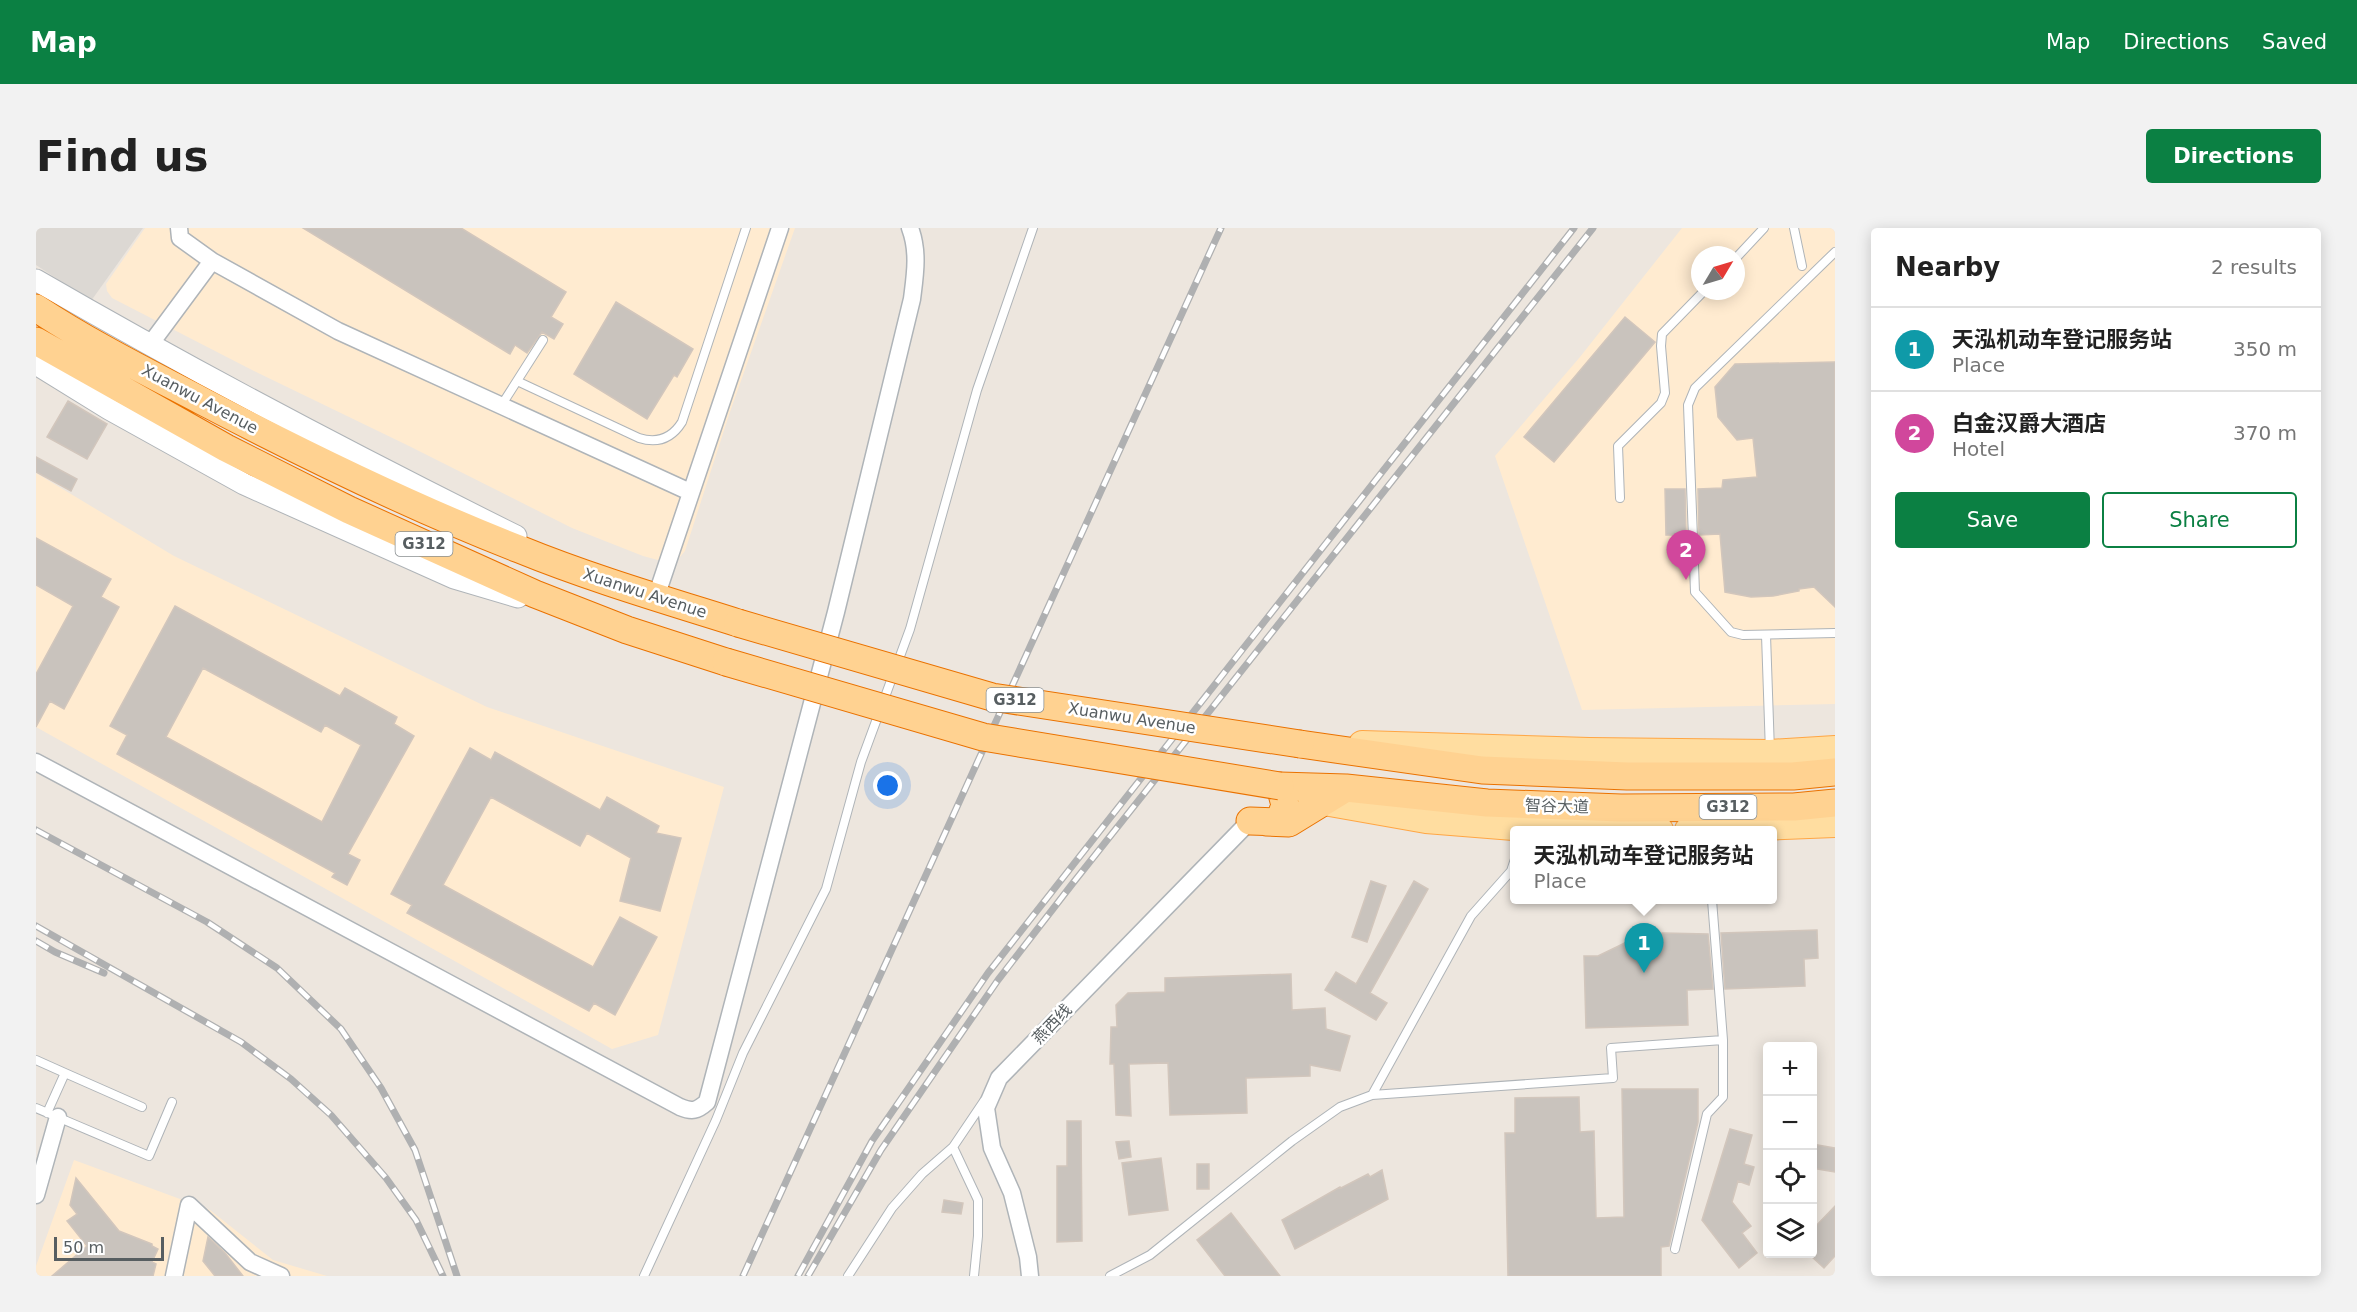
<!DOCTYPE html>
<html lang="en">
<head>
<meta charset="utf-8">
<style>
  :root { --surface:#fff; --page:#f2f2f2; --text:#222; --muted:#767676; --line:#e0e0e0; --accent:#0b8043 }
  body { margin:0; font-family:"DejaVu Sans","Noto Sans SC",sans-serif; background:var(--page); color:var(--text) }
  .controls { position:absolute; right:18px; bottom:18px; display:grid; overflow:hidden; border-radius:6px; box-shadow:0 3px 15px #0003 }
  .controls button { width:54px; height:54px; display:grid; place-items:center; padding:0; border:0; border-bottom:2px solid var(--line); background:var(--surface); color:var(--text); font:30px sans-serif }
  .compass { position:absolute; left:1655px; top:18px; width:54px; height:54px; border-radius:50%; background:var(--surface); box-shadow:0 3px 15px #0003; rotate:52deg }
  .scale { position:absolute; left:18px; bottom:15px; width:110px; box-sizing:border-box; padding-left:6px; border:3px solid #575e61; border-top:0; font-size:16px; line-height:21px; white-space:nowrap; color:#575e61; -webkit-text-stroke:4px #fff; paint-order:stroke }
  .you { position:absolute; left:852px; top:558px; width:21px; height:21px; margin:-15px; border:4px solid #fff; border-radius:50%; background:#1a73e8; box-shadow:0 0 0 9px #1a73e833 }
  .badge { display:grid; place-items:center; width:39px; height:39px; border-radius:50%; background:var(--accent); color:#fff; font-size:20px; font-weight:700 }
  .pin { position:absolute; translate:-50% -50px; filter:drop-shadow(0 2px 3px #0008) }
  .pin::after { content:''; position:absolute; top:32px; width:21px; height:18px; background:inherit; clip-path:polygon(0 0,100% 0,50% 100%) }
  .popup { position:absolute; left:1474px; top:598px; width:267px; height:78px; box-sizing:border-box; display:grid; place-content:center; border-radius:6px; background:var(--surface); filter:drop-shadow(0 2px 4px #0005); font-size:20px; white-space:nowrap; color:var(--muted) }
  .popup b { font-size:22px; color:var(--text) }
  .popup::after { content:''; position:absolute; left:50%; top:100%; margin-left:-12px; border:12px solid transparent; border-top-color:var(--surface) }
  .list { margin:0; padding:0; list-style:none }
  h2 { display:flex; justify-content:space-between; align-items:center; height:78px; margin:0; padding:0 24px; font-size:26px }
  h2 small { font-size:20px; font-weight:400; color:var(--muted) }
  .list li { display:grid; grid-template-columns:39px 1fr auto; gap:18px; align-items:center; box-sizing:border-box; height:84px; padding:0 24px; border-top:2px solid var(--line) }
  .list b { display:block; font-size:22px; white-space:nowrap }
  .list p { margin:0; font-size:20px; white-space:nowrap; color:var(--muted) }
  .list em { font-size:20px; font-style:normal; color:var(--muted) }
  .actions { display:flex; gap:12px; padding:18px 24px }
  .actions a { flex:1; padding:14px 0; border:2px solid var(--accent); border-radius:6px; text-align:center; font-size:21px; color:var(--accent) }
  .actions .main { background:var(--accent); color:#fff }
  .icon { flex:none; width:33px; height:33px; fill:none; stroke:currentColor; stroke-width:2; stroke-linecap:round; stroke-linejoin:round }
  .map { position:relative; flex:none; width:1799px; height:1048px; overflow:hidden; border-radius:6px }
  header { display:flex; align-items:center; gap:36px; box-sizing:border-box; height:84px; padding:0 30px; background:var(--accent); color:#fff }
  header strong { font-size:28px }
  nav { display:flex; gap:33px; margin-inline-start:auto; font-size:21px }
  .intro { display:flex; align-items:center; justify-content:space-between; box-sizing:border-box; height:144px; padding:0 36px }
  h1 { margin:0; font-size:42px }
  .button { padding:15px 27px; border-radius:6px; background:var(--accent); color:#fff; font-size:21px; font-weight:700 }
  main { display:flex; gap:36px; padding:0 36px }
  aside { flex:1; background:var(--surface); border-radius:6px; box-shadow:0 3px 15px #0003 }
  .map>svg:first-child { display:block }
  .commercial { fill:#ffebd0; fill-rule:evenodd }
  .industrial { fill:#dcd8d3 }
  .building { fill:#c9c3bd; stroke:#d2c6bc; stroke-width:1.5; fill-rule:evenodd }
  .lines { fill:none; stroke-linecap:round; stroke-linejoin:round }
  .service-casing { stroke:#afb4b8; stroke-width:10 }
  .minor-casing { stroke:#afb4b8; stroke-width:19 }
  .tertiary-casing { stroke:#afb4b8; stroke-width:23 }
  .primary-casing { stroke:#ffa644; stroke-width:28 }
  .trunk-casing { stroke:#ea7200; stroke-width:29 }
  .service { stroke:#fff; stroke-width:8 }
  .minor { stroke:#fff; stroke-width:16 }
  .tertiary { stroke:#fff; stroke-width:21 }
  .primary { stroke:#ffdda0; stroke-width:26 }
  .trunk { stroke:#ffd291; stroke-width:27 }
  .rail-casing { stroke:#afb0b1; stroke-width:7 }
  .rail { stroke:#fff; stroke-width:4.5; stroke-dasharray:14; stroke-linecap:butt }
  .trunk-bridge-casing { stroke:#ea7200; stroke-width:29; stroke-linecap:butt }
  .trunk-bridge { stroke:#ffd291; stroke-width:27 }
  .labels { text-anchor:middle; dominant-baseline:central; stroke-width:5; stroke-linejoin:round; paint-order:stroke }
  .shield { fill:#fff; stroke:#898e90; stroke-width:1.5 }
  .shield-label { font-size:15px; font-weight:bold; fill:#575e61 }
  .street-label { font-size:16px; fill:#575e61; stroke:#fff }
</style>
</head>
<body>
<header>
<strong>Map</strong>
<nav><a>Map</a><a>Directions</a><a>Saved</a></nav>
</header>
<div class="intro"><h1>Find us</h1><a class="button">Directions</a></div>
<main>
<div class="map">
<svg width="1799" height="1048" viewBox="0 0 1799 1048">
  <rect width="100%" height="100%" fill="#ede6de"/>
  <path class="commercial" d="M109 0H759L694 184 649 323 644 329 633 335 607 328 536 300 373 218 216 142 76 70 71 63 70 56Z
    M1646 0H1799V476L1546 482 1459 228 1544 129ZM1664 27H1700V63H1664Z
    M0 245 138 328 451 479 688 559 622 807 576 821 0 499Z
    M38 932 174 982 237 1032 291 1048H0V1038Z"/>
  <path class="industrial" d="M0 0H107L55 73 0 37Z"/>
  <path class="building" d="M267 0H425L530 64 515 89 527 96 518 111 506 104 491 125 479 117 474 126Z
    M580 74 657 121 641 149 638 147 611 191 538 146Z
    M1589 89 1619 114 1518 234 1488 209Z
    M1799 134V379L1778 359 1763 361V363L1737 368 1715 369 1689 364 1684 306 1663 307 1662 261 1686 260 1687 252 1721 249 1717 210 1701 212 1682 189 1679 159 1699 136Z
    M32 173 71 196 51 231 11 209Z
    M0 229 41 251 35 263 0 244Z
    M1629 261H1649L1650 307H1630Z
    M0 310 75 351 65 369 83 379 28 481 14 473 0 499V446L37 378 0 357Z
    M139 378 304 468 309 460 361 489 358 496 378 508 312 626 324 632 311 657 296 649 299 645 81 526 91 507 74 498ZM167 440 285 504 289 497 325 517 286 594 130 509Z
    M434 520 455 532 459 524 564 582 571 569 623 598 620 605 645 610 624 683 584 673 595 630 551 605 544 618 455 569 407 657 557 739 584 689 621 709 579 787 558 775 553 783 371 685 376 677 355 666Z
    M1335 653 1350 658 1331 714 1316 709Z
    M1378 653 1392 661 1334 765 1351 775 1340 792 1289 762 1300 744 1320 756Z
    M1781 702 1782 730 1768 731 1769 758 1689 761 1685 705Z
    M1627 705 1672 706 1677 761 1651 762 1652 797 1550 800 1548 728H1562L1597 711Z
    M1255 746 1256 782 1289 780 1290 801 1314 808 1304 843 1274 837V848L1210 850 1211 885 1134 887 1132 835 1093 836 1095 888 1080 887 1078 836H1074L1075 799H1081L1080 777 1092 765 1129 764V750Z
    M1586 861H1662V894L1633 1018 1625 1019V1048H1472L1469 905H1479V870L1543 869 1544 904 1558 903 1560 990 1588 989Z
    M1031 893H1045L1046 1013 1021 1014V938H1031Z
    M1694 901 1716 907 1708 936 1718 939 1713 957 1702 953 1696 974 1715 998 1706 1005 1721 1025 1703 1040 1666 992Z
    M1093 913 1095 929 1083 931 1080 914Z
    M1776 916 1799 920V944L1776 940Z
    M1125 930 1132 982 1093 987 1086 935Z
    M1161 936H1173V961H1161Z
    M1346 942 1352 971 1259 1021 1246 992 1304 959 1305 960 1332 946 1334 949Z
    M40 950 83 1003 116 1016V1018L122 1021 116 1034 120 1036 117 1048H16L51 1018 31 993 41 986 34 977Z
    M908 972 927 975 925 986 906 984Z
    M1799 978V1028L1788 1040 1776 1029V1002Z
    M1195 985 1244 1048H1189L1161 1012Z
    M172 1009 189 1025 207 1048H179L167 1033Z"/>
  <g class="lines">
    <defs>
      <path id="service" d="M1758 0 1766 38
        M1799 24 1659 160 1652 177 1659 364 1695 404 1707 407 1799 405
        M1700 30 1728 0
        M481 153 603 210C622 216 636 210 646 194L710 0
        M465 178 507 112
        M1584 270 1582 218 1625 175 1629 165 1625 118 1626 106 1668 63
        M1730 407 1734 524
        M0 832 29 845
        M1336 867 1577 850 1575 820 1687 812 1676 672
        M0 880 113 928 136 874
        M11 885 29 845 106 879
        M917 919 942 972V1008L938 1048
        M1639 1021 1671 886 1687 869V812
        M608 1048 680 892 707 825 790 661 825 534 874 401 941 162 997 0
        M812 1048 856 980 886 946 917 919 948 873
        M1074 1048 1114 1027 1256 913 1304 879 1336 867 1435 688 1475 643 1479 631"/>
      <path id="minor" d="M143 0 144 10 176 33 302 103 654 264
        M113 118 176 33
        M620 369 744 0
        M0 534 644 879C656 884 661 883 671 874L800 384 876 71C879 47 883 24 874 0
        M0 967 22 889
        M138 1048 153 977 214 1034 245 1048
        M994 1048 992 1029 976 965 956 920 950 880 963 850 1214 593"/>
      <path id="tertiary" d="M0 52C157 143 317 227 480 308
        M0 136 73 181 208 256 418 350 482 369"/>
      <path id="primary" d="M1326 516 1553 523 1734 525 1799 521
        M1275 570 1288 574 1390 592 1490 600 1624 602
        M1652 602 1799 596"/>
      <path id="trunk" d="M0 80C53 115 111 144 166 173 269 227 375 279 483 321 554 350 629 372 702 395
        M0 113 190 220 313 282 499 366 591 402 690 434
        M1264 516 1446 542 1591 548H1757L1799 544
        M1214 593 1243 594 1249 577 1244 558 1310 560 1451 575 1585 580 1758 579 1799 575
        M1230 594 1253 595 1310 560"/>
    </defs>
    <use href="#service" class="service-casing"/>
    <use href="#minor" class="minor-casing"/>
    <use href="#tertiary" class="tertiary-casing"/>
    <use href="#primary" class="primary-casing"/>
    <use href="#trunk" class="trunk-casing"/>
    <use href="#service" class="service"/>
    <use href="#minor" class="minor"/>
    <use href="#tertiary" class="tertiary"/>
    <use href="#primary" class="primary"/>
    <use href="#trunk" class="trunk"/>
    <defs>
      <path id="rail" d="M0 602 171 694 241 740 305 801 345 860 379 922 421 1048
        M0 698 205 814 255 851 295 887 350 950 380 992 407 1048
        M0 713 19 724 68 745
        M707 1048 1185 0
        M762 1048 836 913 952 745 1538 0
        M772 1048 845 922 962 752 1037 655 1557 0"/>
    </defs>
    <use href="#rail" class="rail-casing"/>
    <use href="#rail" class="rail"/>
    <defs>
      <path id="trunk-bridge" d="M702 395 956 469 1264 516
        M690 434 947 509 1244 558"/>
    </defs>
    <use href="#trunk-bridge" class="trunk-bridge-casing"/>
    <use href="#trunk-bridge" class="trunk-bridge"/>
  </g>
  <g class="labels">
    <g class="shield">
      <rect x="359.5" y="304" width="57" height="24" rx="4.5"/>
      <rect x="950.5" y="460" width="57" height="24" rx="4.5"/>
      <rect x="1663.5" y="567" width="57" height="24" rx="4.5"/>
    </g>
    <g class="shield-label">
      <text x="388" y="316">G312</text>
      <text x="979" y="472">G312</text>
      <text x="1692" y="579">G312</text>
    </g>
    <g class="street-label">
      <text transform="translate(164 171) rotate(28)">Xuanwu Avenue</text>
      <text transform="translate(609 365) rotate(18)">Xuanwu Avenue</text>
      <text transform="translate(1096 490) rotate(9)">Xuanwu Avenue</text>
      <text transform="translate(1521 578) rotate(2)">智谷大道</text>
      <text transform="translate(1016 796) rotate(-46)">燕西线</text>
    </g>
  </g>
</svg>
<div class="controls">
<button>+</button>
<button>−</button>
<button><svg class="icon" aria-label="locate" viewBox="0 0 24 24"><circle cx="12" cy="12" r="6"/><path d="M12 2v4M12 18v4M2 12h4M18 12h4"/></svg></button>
<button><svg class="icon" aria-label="layers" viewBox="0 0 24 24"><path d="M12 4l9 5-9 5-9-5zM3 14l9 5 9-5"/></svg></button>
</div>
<svg class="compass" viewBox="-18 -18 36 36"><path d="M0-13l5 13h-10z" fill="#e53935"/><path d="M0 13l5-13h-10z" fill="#767676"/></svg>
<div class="scale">50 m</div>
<div class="you"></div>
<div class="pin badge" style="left:1608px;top:745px;background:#0f9aa8">1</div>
<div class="popup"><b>天泓机动车登记服务站</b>Place</div>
<div class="pin badge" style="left:1650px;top:352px;background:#d1479c">2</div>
</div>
<aside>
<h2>Nearby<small>2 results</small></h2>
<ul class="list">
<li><span class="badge" style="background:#0f9aa8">1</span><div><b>天泓机动车登记服务站</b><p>Place</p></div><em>350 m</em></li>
<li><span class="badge" style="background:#d1479c">2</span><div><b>白金汉爵大酒店</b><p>Hotel</p></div><em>370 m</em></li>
</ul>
<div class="actions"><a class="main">Save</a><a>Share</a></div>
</aside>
</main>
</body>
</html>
